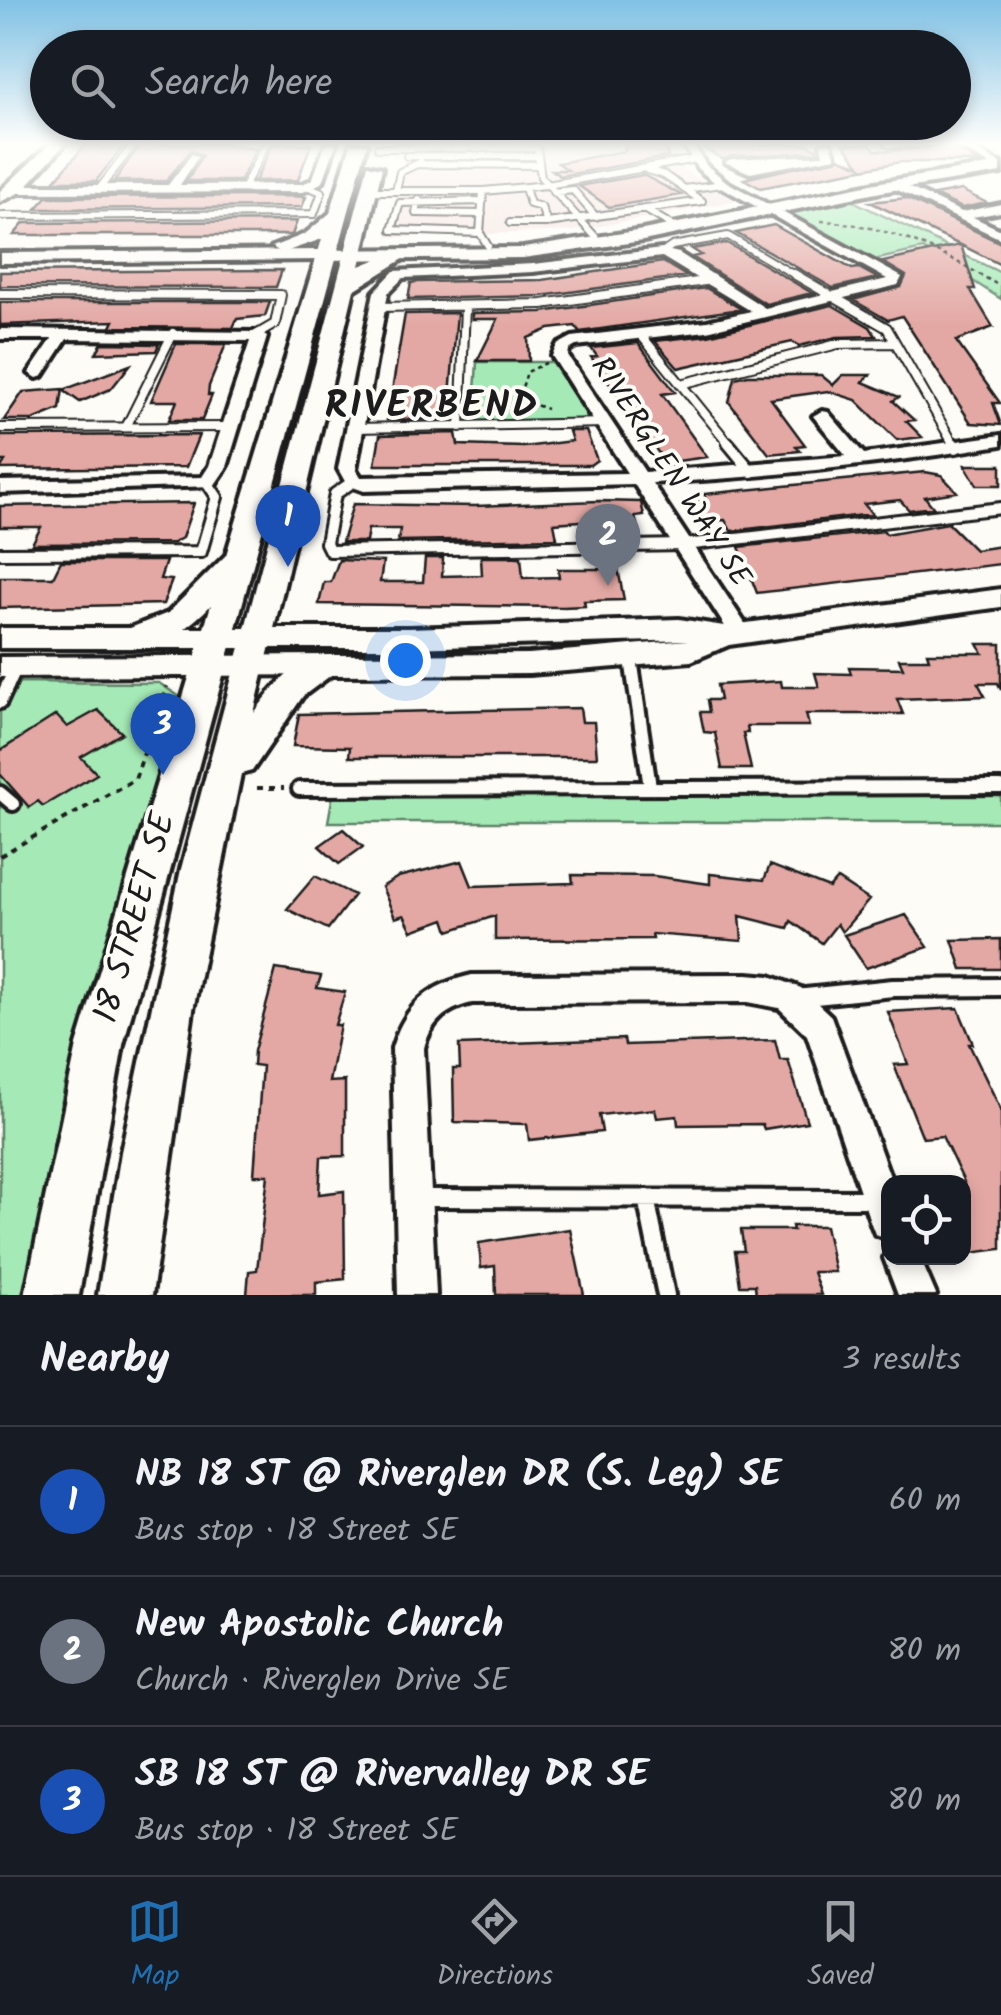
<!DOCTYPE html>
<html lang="en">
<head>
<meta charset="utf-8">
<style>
  :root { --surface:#171b24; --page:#242831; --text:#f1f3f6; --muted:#9ea1a6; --line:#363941; --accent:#1f6fb2 }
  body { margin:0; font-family:Kalam,sans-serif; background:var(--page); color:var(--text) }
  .controls { position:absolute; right:30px; bottom:30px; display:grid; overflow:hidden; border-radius:20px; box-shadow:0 5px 15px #0003 }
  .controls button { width:90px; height:90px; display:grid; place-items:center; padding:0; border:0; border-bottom:2px solid var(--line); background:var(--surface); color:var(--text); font:50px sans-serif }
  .you { position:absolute; left:405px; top:660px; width:35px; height:35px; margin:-25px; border:8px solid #fff; border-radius:50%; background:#1a73e8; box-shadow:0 0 0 15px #1a73e833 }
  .badge { display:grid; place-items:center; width:65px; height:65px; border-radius:50%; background:var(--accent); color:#fff; font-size:32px; font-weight:700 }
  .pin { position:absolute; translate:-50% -82px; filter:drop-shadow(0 2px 5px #0008) }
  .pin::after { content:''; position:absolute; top:52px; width:35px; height:30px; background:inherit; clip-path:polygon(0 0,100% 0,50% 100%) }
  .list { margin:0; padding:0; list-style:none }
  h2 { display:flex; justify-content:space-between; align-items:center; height:130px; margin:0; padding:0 40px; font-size:42px }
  h2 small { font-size:32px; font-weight:400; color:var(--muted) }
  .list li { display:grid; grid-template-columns:65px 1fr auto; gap:30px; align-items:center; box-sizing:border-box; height:150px; padding:0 40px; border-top:2px solid var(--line) }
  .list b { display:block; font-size:38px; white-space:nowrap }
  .list p { margin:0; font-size:32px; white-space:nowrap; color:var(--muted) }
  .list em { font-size:32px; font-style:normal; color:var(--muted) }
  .icon { flex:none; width:55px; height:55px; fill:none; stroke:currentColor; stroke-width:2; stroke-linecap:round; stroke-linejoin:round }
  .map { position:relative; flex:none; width:1001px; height:1295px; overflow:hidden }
  .search { position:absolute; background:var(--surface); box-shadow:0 5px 15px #0003; left:30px; right:30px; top:30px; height:110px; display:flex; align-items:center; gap:25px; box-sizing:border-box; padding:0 35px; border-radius:55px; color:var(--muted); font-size:38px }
  .sheet { height:580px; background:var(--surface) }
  nav { display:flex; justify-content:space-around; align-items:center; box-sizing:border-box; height:140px; border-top:2px solid var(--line); background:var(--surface); font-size:28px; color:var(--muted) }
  nav a { display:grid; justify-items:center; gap:5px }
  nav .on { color:var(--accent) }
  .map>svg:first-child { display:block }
  .built { fill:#f5e3de }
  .green { fill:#a5eab6; stroke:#608369; stroke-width:2.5 }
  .building { fill:#e3a8a4; stroke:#1c1c1c; stroke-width:2.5 }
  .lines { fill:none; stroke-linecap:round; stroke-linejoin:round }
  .service-far4-casing { stroke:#1c1c1c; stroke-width:10 }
  .service-far3-casing { stroke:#1c1c1c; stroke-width:12 }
  .service-far2-casing { stroke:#1c1c1c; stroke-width:16 }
  .service-far1-casing { stroke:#1c1c1c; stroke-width:20 }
  .service-casing { stroke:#1c1c1c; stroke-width:24 }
  .minor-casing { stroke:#1c1c1c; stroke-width:8 }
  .tertiary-casing { stroke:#1c1c1c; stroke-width:8 }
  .secondary-casing { stroke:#1c1c1c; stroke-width:8 }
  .path-far1 { stroke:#1c1c1c; stroke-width:2.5; stroke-dasharray:4 4; stroke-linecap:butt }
  .path { stroke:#1c1c1c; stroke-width:4; stroke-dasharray:6 6; stroke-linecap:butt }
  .service-far4 { stroke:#fdfcf7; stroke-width:6 }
  .service-far3 { stroke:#fdfcf7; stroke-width:8 }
  .service-far2 { stroke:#fdfcf7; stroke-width:10 }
  .service-far1 { stroke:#fdfcf7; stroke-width:12 }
  .service { stroke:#fdfcf7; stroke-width:16 }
  .minor { fill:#fdfcf7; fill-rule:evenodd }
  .tertiary { fill:#fdfcf7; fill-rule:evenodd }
  .secondary { fill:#fdfcf7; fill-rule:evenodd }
  .labels { text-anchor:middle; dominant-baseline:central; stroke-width:8; stroke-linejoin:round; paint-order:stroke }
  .far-street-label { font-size:30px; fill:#1c1c1c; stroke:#fdfcf7 }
  .street-label { font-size:35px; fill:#1c1c1c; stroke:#fdfcf7 }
  .far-district-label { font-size:38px; font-weight:bold; letter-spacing:2.5px; fill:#1c1c1c; stroke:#fdfcf7 }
</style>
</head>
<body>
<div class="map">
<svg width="1001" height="1295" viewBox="0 0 1001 1295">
  <rect width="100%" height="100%" fill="#fdfcf7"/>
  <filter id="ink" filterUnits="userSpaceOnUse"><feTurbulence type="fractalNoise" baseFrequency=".01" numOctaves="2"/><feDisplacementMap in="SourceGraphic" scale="20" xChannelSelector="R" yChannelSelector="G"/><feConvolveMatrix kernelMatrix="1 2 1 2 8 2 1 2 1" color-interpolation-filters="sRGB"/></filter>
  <g filter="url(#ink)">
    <path class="built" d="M406 144H674L683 169 735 201 573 231 388 237Z"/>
    <path class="green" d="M849 199 1001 273V299L923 249 874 260 791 215 794 210Z
      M477 362H552L592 419 473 421Z
      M0 682 159 683 180 697 65 1084 25 1295H0Z
      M333 794 1001 796V822H328Z"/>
    <path class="building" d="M86 144H125L96 181H54Z
      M141 144H230L256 149 240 181H187L202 156 191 150 166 181H114Z
      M273 144H311L298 180 255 181Z
      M625 144H663L668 157 560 176 552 170H568L558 163 625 151Z
      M783 144H808L819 151 723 159 699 146Z
      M844 144H870L875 150 888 151 950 145 978 162H900L760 188 744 179 839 157 861 166Z
      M643 175 681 195 609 207 579 186Z
      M961 190 987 203 962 208 934 195Z
      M47 197 291 196 306 197 302 207 36 209Z
      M906 198 1001 243V265L961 245 975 289H970L993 327 956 341 1000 403H993L1001 425 971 423 902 316 888 320 853 300 901 287 906 276 883 262 960 245 870 202Z
      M297 221 292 235H14L24 223Z
      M774 225 852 269 859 268 877 278 833 288 736 233Z
      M727 243 790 280 812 293 766 304 692 257 701 255 692 249Z
      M663 262 686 276 541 296 408 299 411 283 416 282 542 280Z
      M282 270 276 287 0 286V272Z
      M706 288 741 309 580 332 575 326 549 329 528 338 529 361H477L498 319H472V313L542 312Z
      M0 302H270L265 316 237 319 233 328 111 327 114 321 0 325Z
      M832 305 870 327 876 336 837 337 799 346 792 342 678 368 655 341 708 335Z
      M457 313 448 419 387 420 405 314Z
      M102 343 159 344 156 351 96 353Z
      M638 343 675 392 662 394 707 457 670 462 662 458 591 357 597 356 591 348Z
      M176 344H226L209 386 208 395H212L202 420H169L177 401H151Z
      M130 365 111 389 80 402 63 390Z
      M748 375H821L833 385 843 375H870L863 382 899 397 893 401 914 420 906 421 922 437 897 440 856 400 828 391 771 399 805 445 796 446 800 451 769 454 729 402 735 378Z
      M63 389 60 409 33 420H4L23 392Z
      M569 431H586L597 460 590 465H375L380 435 456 433 458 445 524 447 572 441Z
      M199 435 186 467 0 469 5 461H0V436Z
      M965 465H1001V485H977Z
      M925 472 941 475 957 492 925 497 933 507 909 510 900 500 864 504 872 514 731 531 725 520 705 521 695 500 706 499 704 494Z
      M599 501 641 502 644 516 635 517 637 524 609 525 608 519 554 523 557 538 398 541 400 529H368L366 542H342L353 504 475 506Z
      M194 503 182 538 173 543 32 544 41 527H0V506Z
      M948 523 975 550 1001 546V564L757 593 739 547 884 531 886 534Z
      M481 557H521L523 578 559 577 558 569H618L624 600 584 601 585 606 563 607 319 604 324 582H331L339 560 383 562 380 582H423L425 558H443L442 576 482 575Z
      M61 561H166L160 579 172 580 163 604 0 608V577H53Z
      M978 644H1001V690L998 683H978L985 696 897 699 903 714H806L809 726H747L748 733H743L751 769H722L715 733 704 732 700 712H709L707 700H720L717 685 781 681 782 687H819L815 673 851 674 849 667 903 668 899 659H929L927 653H983Z
      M580 708 582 722H594L597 757H349L350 747 293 746 299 714Z
      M98 710 122 733 81 757 97 774 43 806 38 801 29 807 0 774V751L56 715 67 727Z
      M343 829 363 847 339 864 319 846Z
      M462 861 472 886 573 883 572 875 654 876 710 884V874L764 880 770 865 829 888 837 879 869 900 842 932 837 924 822 943 791 921 788 928 740 916 742 941 652 934 653 939 495 940V916L449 931 445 919 412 931 404 915 395 918 382 887 398 877Z
      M315 876 354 895 328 929 287 909Z
      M906 915 928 947 866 968 844 935Z
      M1001 939V969H962L952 940Z
      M276 969 321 976 317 988 345 992 335 1025H340L329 1082 345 1081V1156L321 1157 319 1194 344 1191 345 1279 316 1282V1295H247L249 1271 257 1270 268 1175H254L262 1066 253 1065 254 1051Z
      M958 1008 973 1044H969L1001 1110V1249L971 1253 964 1235V1182L942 1136 923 1138 894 1065 908 1064 888 1012Z
      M624 1039 625 1045 775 1040 780 1060H788L807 1122 764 1129 762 1124 678 1125 677 1116 657 1118 655 1109 599 1115 602 1132 529 1140 527 1124 454 1122 453 1069H460L459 1045Z
      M792 1226H825L835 1272H813L821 1295H756L755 1285H740L735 1251H744L741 1230H793Z
      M570 1229 584 1295H496L495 1266 481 1268 479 1243Z"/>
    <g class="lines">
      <defs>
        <path id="service-far4" d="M888 144H922
          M378 148H537L541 177 602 244
          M407 156H538
          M417 164 539 165
          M525 188 530 204 541 207 547 223 702 201 664 175 647 170
          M99 189 134 144
          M243 189 266 144
          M684 189 723 184
          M368 191H483
          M396 191 400 172 421 162
          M553 192 573 190 596 217
          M419 200 416 213 482 214
          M644 209 670 224
          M2 216 314 214 322 192 309 187
          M510 223H547
          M480 233 392 230 400 203 483 201
          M488 246 480 233 483 191 547 185 696 159
          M662 253 672 246 728 236 798 277"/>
        <path id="service-far3" d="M794 274 887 328 954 445
          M0 294 281 295 275 324 256 335
          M378 307 542 304 712 280
          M641 335 730 445
          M681 384 838 344 895 343
          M126 427 173 333
          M460 427 465 308
          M0 428 232 427
          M355 428 606 423"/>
        <path id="service-far2" d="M728 443 752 472
          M953 443 956 448
          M354 481 335 494 326 543 330 551 685 545 1001 508
          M0 553 201 552 217 497 207 482
          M631 658 632 662"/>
        <path id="service-far1" d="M631 659 650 787
          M0 702 16 667
          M299 789 1001 787
          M0 793 13 804"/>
        <path id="service" d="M796 998 893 988 1001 987
          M420 1198 876 1199
          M646 1198 666 1295"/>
        <path id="minor" d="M326 144H336L323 182 303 192 15 193 9 189 15 185H168L192 154 198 157 180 185 301 184 312 180Z
          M683 144H693L706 165 727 182 902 277 898 285 707 331 576 346 569 350 568 356 645 472 846 456 813 416 822 411 828 412 864 454 1001 435V445C885 464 769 477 652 483L752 634 741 641 733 639 634 484 364 491 347 485 338 469 374 292 394 271 533 264 662 249 679 253 765 308 887 279 719 186 698 169ZM662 257 751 311 707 321 572 337 557 345 552 356 627 473 361 477 356 469 388 293 403 278 533 272Z
          M821 144H831L836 157 750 173 725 162 731 159 823 155Z
          M954 144H966L1001 164V171Z
          M889 182H897L962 212 1001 204V212L973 217 1001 230V239L889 186Z
          M0 329 259 332 267 337 227 467 214 486 0 493V481L202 477 209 466 250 341 67 339 43 376 37 378 29 373 52 339H0Z
          M748 974 770 976 801 988 831 1016 892 1182H888V1239L875 1234 870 1221 807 1035 779 1008 748 1002 472 1003C446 1009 431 1022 424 1048L436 1295H398L392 1048C405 1005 428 985 472 975Z
          M888 1246V1258H920L936 1295H898L884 1258Z"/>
        <path id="tertiary" d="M50 144H65L21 192 0 202V191Z
          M1001 163V173L881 192 643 241 523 258 0 263V253L523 248 643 230 881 182Z
          M1001 589V607L729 645 691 661 529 674 0 677V657L529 654 688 640 409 648H0V628H409L679 619 724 626Z"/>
        <path id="secondary" d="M351 144H367L123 1045 79 1295H25L77 1045 211 605C191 626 156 654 125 646L120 638 125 630 168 613 226 555 322 239 282 253 272 247 305 234 330 213Z
          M368 165 382 168 360 266 395 252 405 258 354 290 254 713C273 688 301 649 337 659L342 667 303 696 252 771 241 774 193 1010 152 1295H98L121 1152 181 869Z"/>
      </defs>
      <use href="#service-far4" class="service-far4-casing"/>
      <use href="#service-far3" class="service-far3-casing"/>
      <use href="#service-far2" class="service-far2-casing"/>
      <use href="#service-far1" class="service-far1-casing"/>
      <use href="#service" class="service-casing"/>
      <use href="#minor" class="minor-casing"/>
      <use href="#tertiary" class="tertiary-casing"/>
      <use href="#secondary" class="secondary-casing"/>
      <path class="path-far1" d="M821 221C888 224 945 253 1001 287
        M546 363 527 372 521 391 527 402 547 409"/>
      <path class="path" d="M257 788H284
        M0 856 135 779 167 686"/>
      <use href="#service-far4" class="service-far4"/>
      <use href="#service-far3" class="service-far3"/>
      <use href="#service-far2" class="service-far2"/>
      <use href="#service-far1" class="service-far1"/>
      <use href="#service" class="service"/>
      <use href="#minor" class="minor"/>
      <use href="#tertiary" class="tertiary"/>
      <use href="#secondary" class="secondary"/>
    </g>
  </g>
  <linearGradient id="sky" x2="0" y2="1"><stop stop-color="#80c1e4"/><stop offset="0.44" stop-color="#fefefb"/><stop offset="1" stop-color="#fefefb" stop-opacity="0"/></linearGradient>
  <rect width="1001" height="325" fill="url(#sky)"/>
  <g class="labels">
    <g class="far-street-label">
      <text transform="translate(670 472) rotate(57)">RIVERGLEN WAY SE</text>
    </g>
    <g class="street-label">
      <text transform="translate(136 918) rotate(-74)">18 STREET SE</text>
    </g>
    <g class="far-district-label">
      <text x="432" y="407">RIVERBEND</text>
    </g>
  </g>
</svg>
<div class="controls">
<button><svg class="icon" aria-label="locate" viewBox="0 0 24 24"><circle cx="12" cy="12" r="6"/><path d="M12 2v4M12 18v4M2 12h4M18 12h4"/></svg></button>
</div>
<div class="you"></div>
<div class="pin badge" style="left:288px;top:567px;background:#1a4fb4">1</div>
<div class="pin badge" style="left:608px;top:586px;background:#6b7280">2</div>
<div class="pin badge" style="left:163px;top:775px;background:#1a4fb4">3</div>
<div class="search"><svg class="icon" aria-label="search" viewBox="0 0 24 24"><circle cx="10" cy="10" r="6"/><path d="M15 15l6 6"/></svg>Search here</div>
</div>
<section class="sheet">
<h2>Nearby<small>3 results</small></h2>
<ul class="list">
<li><span class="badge" style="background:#1a4fb4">1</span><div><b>NB 18 ST @ Riverglen DR (S. Leg) SE</b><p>Bus stop · 18 Street SE</p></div><em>60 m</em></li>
<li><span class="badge" style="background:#6b7280">2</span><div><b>New Apostolic Church</b><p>Church · Riverglen Drive SE</p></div><em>80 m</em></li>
<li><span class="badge" style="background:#1a4fb4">3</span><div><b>SB 18 ST @ Rivervalley DR SE</b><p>Bus stop · 18 Street SE</p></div><em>80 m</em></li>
</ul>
</section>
<nav>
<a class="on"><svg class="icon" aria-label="map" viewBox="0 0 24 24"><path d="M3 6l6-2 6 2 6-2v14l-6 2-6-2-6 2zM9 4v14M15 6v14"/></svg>Map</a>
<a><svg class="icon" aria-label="directions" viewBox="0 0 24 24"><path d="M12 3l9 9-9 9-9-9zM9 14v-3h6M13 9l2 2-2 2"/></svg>Directions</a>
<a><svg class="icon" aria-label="saved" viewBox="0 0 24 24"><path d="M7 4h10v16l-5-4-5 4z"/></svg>Saved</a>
</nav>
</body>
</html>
